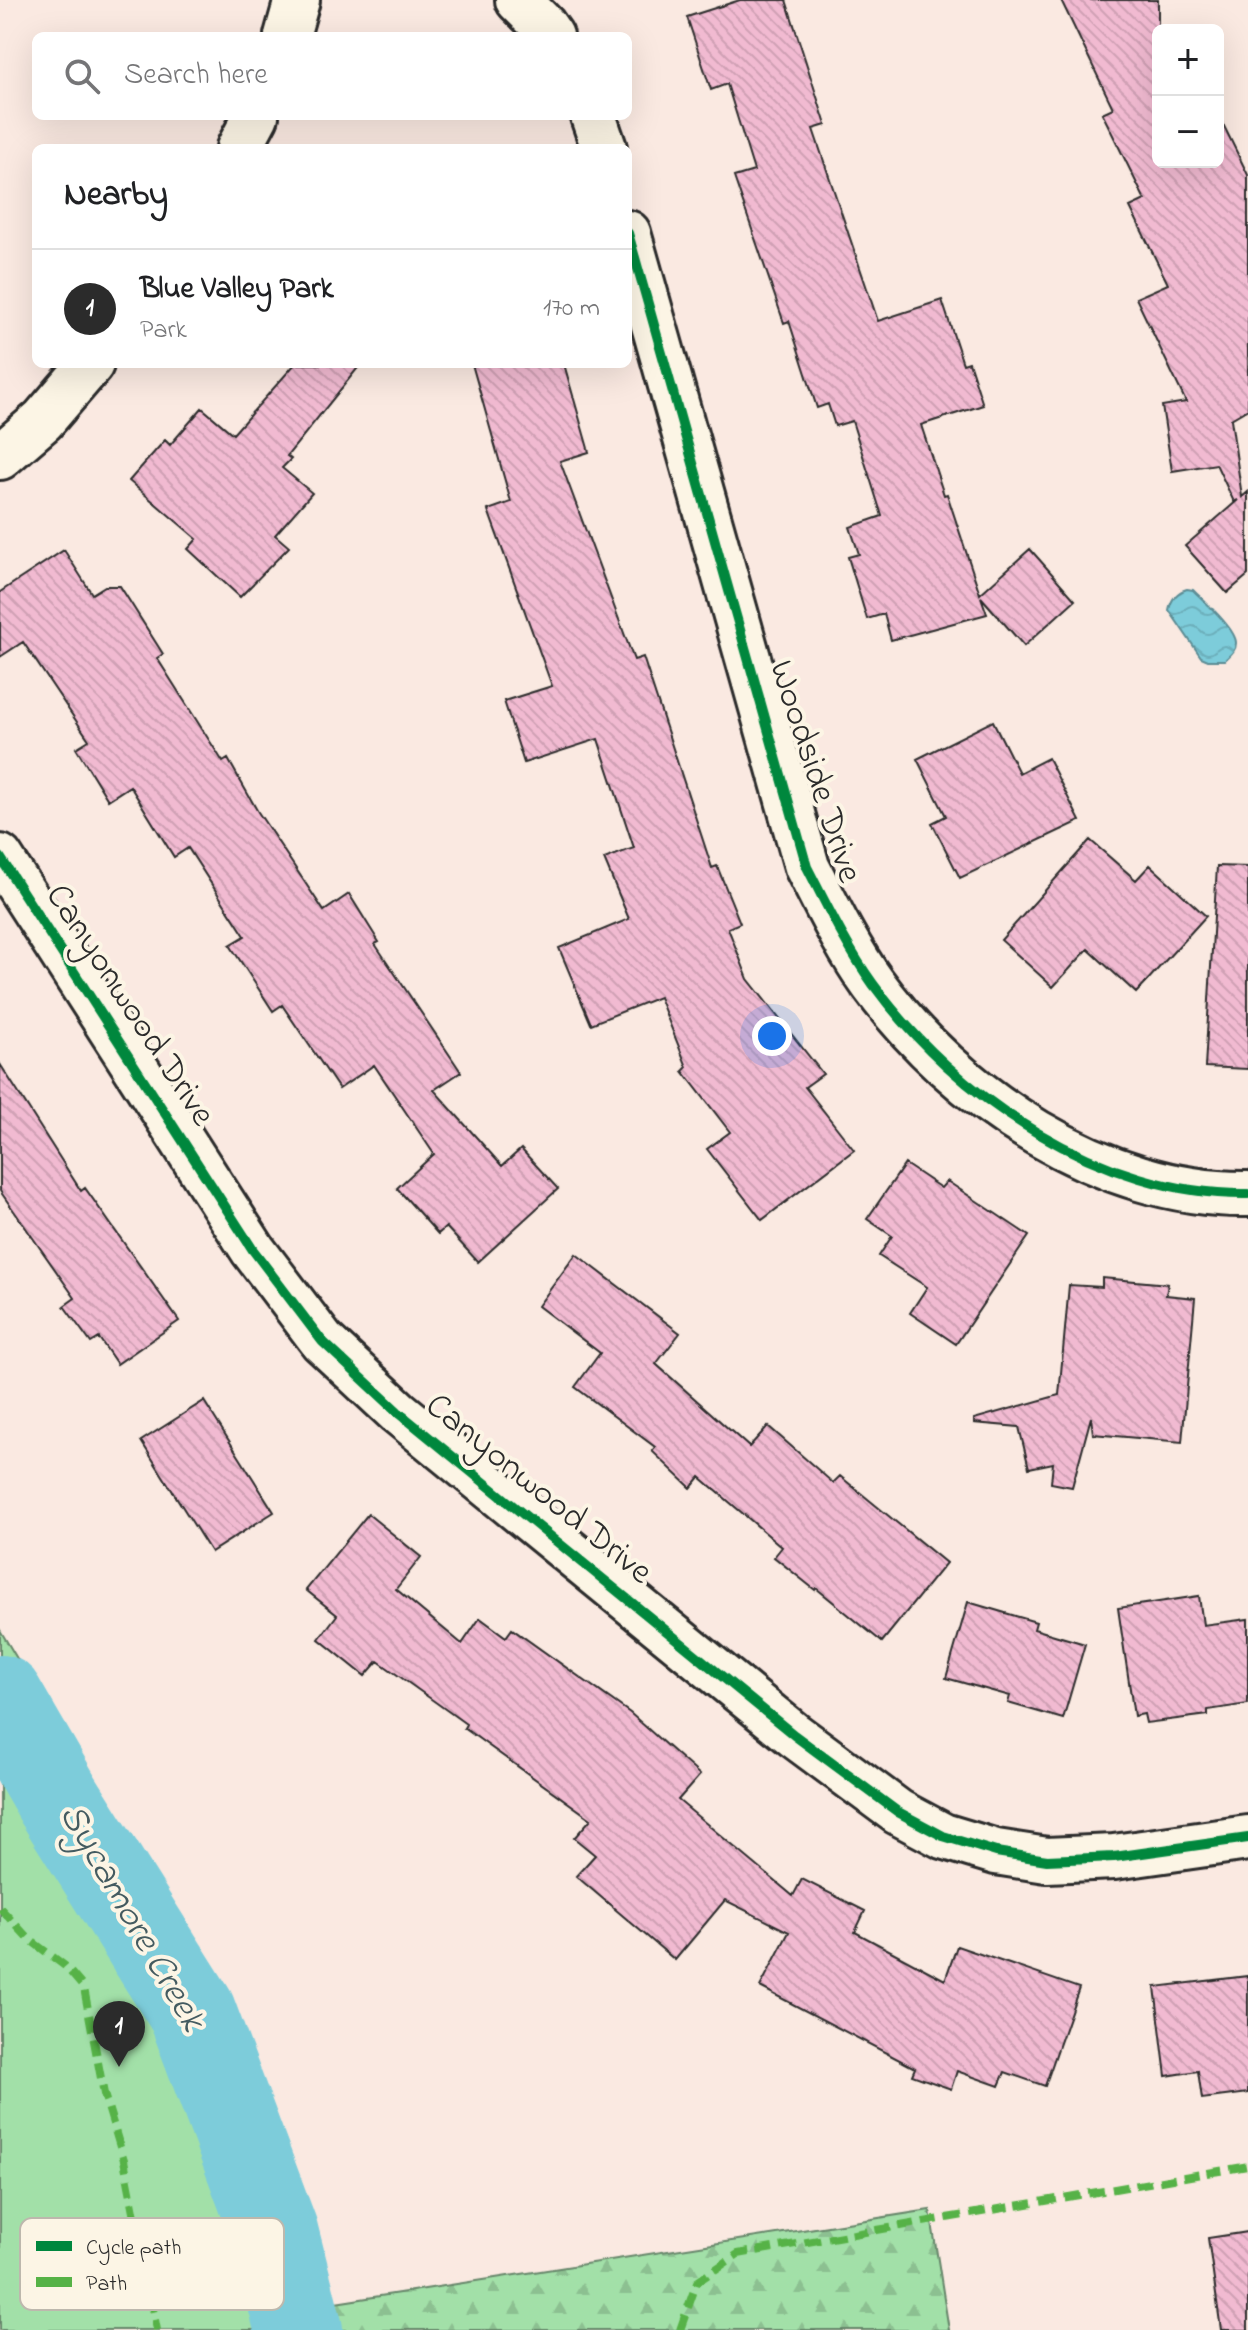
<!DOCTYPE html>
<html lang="en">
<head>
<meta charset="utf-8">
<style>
  :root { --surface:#fff; --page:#f2f2f2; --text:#202124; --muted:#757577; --line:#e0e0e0; --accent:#2b2b2b }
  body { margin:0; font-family:"Indie Flower",sans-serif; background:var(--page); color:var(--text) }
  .controls { position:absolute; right:24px; top:24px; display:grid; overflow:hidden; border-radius:12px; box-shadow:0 8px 32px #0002 }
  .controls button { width:72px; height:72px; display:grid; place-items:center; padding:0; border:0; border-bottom:2px solid var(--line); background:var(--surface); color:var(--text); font:40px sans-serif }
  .you { position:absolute; left:772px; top:1036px; width:28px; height:28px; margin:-20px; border:6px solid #fff; border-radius:50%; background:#1a73e8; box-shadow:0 0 0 12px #1a73e833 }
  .badge { display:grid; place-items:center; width:52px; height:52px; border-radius:50%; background:var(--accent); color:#fff; font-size:26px; font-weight:700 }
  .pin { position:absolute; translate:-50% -66px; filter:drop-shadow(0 2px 4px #0008) }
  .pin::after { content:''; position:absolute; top:42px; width:28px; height:24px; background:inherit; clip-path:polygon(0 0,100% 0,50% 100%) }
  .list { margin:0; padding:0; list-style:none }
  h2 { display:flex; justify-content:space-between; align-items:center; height:104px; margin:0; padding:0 32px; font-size:34px }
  h2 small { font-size:26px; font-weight:400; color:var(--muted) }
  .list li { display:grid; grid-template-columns:52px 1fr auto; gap:24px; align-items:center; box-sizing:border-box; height:120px; padding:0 32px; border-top:2px solid var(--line) }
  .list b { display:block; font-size:30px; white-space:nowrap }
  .list p { margin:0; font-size:26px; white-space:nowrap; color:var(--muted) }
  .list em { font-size:26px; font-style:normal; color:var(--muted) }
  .icon { flex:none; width:44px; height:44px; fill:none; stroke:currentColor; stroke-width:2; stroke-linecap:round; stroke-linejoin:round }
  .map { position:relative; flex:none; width:1248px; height:2330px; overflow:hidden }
  .search { position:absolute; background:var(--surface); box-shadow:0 8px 32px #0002; left:32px; top:32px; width:600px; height:88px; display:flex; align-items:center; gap:20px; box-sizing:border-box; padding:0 28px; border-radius:12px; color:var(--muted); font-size:30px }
  .panel { position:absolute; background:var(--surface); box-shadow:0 8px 32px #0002; left:32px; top:144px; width:600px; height:224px; border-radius:12px }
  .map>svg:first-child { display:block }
  .forest { fill:url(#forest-firs); stroke:#66866a; stroke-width:2 }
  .green { fill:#a2e0a8; stroke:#66866a; stroke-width:2 }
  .water { fill:url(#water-waves); stroke:#5c8c94; stroke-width:2 }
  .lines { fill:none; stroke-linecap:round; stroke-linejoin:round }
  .river { stroke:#7dccda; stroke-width:88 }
  .building { fill:url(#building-back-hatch); stroke:#2b2b2b; stroke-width:2 }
  .minor-casing { stroke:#2b2b2b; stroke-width:50 }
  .minor { stroke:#fcf5e5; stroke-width:44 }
  .quiet { stroke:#56b246; stroke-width:8; stroke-dasharray:16 8; stroke-linecap:butt }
  .cycleway-casing { stroke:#fcf5e5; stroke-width:15 }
  .cycleway { stroke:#00873e; stroke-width:10 }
  .labels { text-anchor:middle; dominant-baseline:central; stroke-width:8; stroke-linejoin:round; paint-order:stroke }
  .street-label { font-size:36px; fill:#2b2b2b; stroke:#fcf5e5 }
  .water-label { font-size:38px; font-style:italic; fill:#445b60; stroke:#fcf5e5 }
  .key { fill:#fcf5e5; stroke:#bdb8ad; stroke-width:2 }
  .key-label { font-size:22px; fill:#2b2b2b }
</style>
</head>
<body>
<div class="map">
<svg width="1248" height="2330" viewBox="0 0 1248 2330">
  <defs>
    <pattern id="forest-firs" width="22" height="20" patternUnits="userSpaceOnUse" patternTransform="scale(2)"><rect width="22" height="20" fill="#a2e0a8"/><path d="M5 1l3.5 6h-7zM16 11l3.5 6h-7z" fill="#8cc091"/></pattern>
    <pattern id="water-waves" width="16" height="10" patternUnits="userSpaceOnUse" patternTransform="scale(2)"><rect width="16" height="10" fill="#7dccda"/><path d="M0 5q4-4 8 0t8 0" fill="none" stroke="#6cafbb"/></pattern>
    <pattern id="building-back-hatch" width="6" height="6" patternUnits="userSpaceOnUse" patternTransform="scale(2)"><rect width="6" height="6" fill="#f1bad1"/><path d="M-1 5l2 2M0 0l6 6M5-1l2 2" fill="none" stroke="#cfa0b4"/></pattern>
  </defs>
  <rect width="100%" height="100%" fill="#fae9e1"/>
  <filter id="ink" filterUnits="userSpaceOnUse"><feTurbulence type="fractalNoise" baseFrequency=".0125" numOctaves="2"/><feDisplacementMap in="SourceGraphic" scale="16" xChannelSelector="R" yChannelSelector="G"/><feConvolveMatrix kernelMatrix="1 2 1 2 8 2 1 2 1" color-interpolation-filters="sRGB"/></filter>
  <g filter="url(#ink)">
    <path class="forest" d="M930 2210 949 2330H298L329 2304Z"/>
    <path class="green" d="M0 1630 175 1924 302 2210 336 2330H0Z"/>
    <path class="water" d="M1187 589 1193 590C1204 601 1236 629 1236 643 1236 651 1230 655 1225 660H1208L1201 657 1169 610C1171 600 1177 592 1187 589Z"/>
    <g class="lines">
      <path class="river" d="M0 1699 58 1799 192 2012 274 2231 299 2330"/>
    </g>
    <path class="building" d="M740 0H786L826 125 813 129 878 321 942 300 963 364 969 362 983 405 921 425 944 495 947 494 980 594 1030 549 1075 600 1024 646 981 597 987 614 891 640 884 614 867 619 848 557 859 554 850 527 882 516 852 421 835 426 828 404 817 408 789 321 784 323 734 177 754 171 727 84 711 90 687 17Z
      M1061 0H1158V162H1218V124L1222 122 1248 175V409L1231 419 1242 497 1248 492V575L1227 593 1185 546 1238 500 1234 502 1216 464 1172 471 1162 406 1186 402 1136 298 1168 284 1130 207 1145 200 1102 113 1113 108Z
      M295 364H361L287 456 291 459 282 468 312 493 275 535 289 547 240 597 188 549 197 539 129 481 165 440 170 445 202 408 233 434Z
      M472 364H564L589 452 560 461 634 660 643 657 712 868 717 866 740 923 728 928 748 979 823 1074 805 1087 854 1150 762 1220 707 1149 730 1132 683 1071 687 1067 659 997 591 1024 559 948 629 919 604 859 634 848 598 739 524 763 504 701 552 686 488 510 511 502Z
      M64 550 92 594 105 586H120L163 654 157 658 223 762 228 759 258 812 324 911 349 894 379 942 375 944 461 1072 434 1090 502 1166 521 1149 558 1189 478 1262 446 1227 438 1234 397 1188 434 1154 374 1065 339 1089 282 1005 273 1011 230 945 245 936 188 848 174 857 130 786 108 800 76 748 89 740 23 642 0 657V592Z
      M993 721 1019 773 1048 758 1080 821 960 878 932 823 946 816 917 759Z
      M1090 840 1136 880 1150 865 1206 916 1136 993 1088 949 1053 987 1001 940Z
      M1217 866 1248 867V1069L1205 1067Z
      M0 1064 81 1191 85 1188 179 1321 117 1364 99 1338 91 1343 64 1306 75 1298 0 1191Z
      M905 1164 941 1188 947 1181 1029 1236 956 1344 910 1313 927 1287 879 1256 892 1236 867 1219Z
      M576 1254 680 1333 656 1364 749 1447 768 1426 833 1483 840 1476 946 1563 882 1642 816 1588 815 1590 774 1557 782 1547 700 1477 691 1488 652 1451 655 1447 575 1387 600 1353 538 1306Z
      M1102 1278 1168 1284 1166 1295 1195 1298 1182 1442 1093 1434 1091 1417 1072 1487 1051 1483 1053 1463 1029 1468 1019 1427 974 1423V1419L1059 1395 1069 1285 1102 1287Z
      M204 1401 274 1512 211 1552 141 1441Z
      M368 1514 421 1557 396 1589 462 1644 480 1618 506 1637 512 1629 630 1713 700 1775 678 1800 793 1896 802 1879 865 1911 855 1932 945 1980 957 1946 1079 1988 1045 2086 1005 2072 999 2086 957 2071 951 2089 912 2075 915 2068 760 1987 789 1932 725 1900 675 1960 576 1876 595 1855 574 1838 591 1819 464 1728 466 1724 378 1661 365 1676 319 1639 337 1615 306 1590Z
      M1199 1596 1203 1625 1248 1619V1704L1208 1710V1715L1146 1723 1144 1714 1134 1716 1118 1608Z
      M968 1602 1036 1622 1034 1629 1085 1644 1063 1719 1008 1703 1010 1696 946 1678Z
      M1248 1976V2093L1202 2099 1198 2071 1166 2076 1155 1987Z
      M1248 2232V2330H1221L1208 2238Z"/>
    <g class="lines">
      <defs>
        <path id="minor" d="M518 0 544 26 551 36
          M287 36 297 0
          M593 116 604 148
          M239 148 256 116
          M628 233 807 867C827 906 847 948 873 984 956 1098 1102 1196 1248 1194
          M0 457 43 420 91 364
          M0 857 253 1250 322 1341 398 1412 794 1735 898 1812 943 1836 996 1852 1047 1860 1114 1857 1248 1838"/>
      </defs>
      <use href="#minor" class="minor-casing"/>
      <use href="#minor" class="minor"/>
      <path class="quiet" d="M0 1908 29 1939 65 1966 84 1988 104 2094 124 2160 157 2330
        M680 2330 697 2282 738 2254 1248 2166"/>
      <defs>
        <path id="cycleway" d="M628 233 807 867C827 906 847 948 873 984 956 1098 1102 1196 1248 1194
          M0 857 253 1250 322 1341 398 1412 794 1735 898 1812 943 1836 996 1852 1047 1860 1114 1857 1248 1838"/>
      </defs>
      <use href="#cycleway" class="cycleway-casing"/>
      <use href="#cycleway" class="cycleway"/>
    </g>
  </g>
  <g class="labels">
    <g class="street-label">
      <text transform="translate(814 772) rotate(72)">Woodside Drive</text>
      <text transform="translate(129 1006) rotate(57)">Canyonwood Drive</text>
      <text transform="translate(538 1490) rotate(39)">Canyonwood Drive</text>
    </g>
    <g class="water-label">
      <text transform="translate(131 1918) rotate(60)">Sycamore Creek</text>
    </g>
  </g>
  <rect x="20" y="2218" width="264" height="92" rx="12" class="key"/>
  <rect x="36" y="2241" width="36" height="10" fill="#00873e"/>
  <rect x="36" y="2277" width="36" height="10" fill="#56b246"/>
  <g class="key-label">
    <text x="86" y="2254">Cycle path</text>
    <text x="86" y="2290">Path</text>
  </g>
</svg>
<div class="controls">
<button>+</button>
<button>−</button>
</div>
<div class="you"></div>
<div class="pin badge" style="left:119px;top:2067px">1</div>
<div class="search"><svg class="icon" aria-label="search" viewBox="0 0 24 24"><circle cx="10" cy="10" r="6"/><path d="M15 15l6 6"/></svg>Search here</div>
<section class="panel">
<h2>Nearby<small></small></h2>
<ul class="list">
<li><span class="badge">1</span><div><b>Blue Valley Park</b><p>Park</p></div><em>170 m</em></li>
</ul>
</section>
</div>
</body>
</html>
